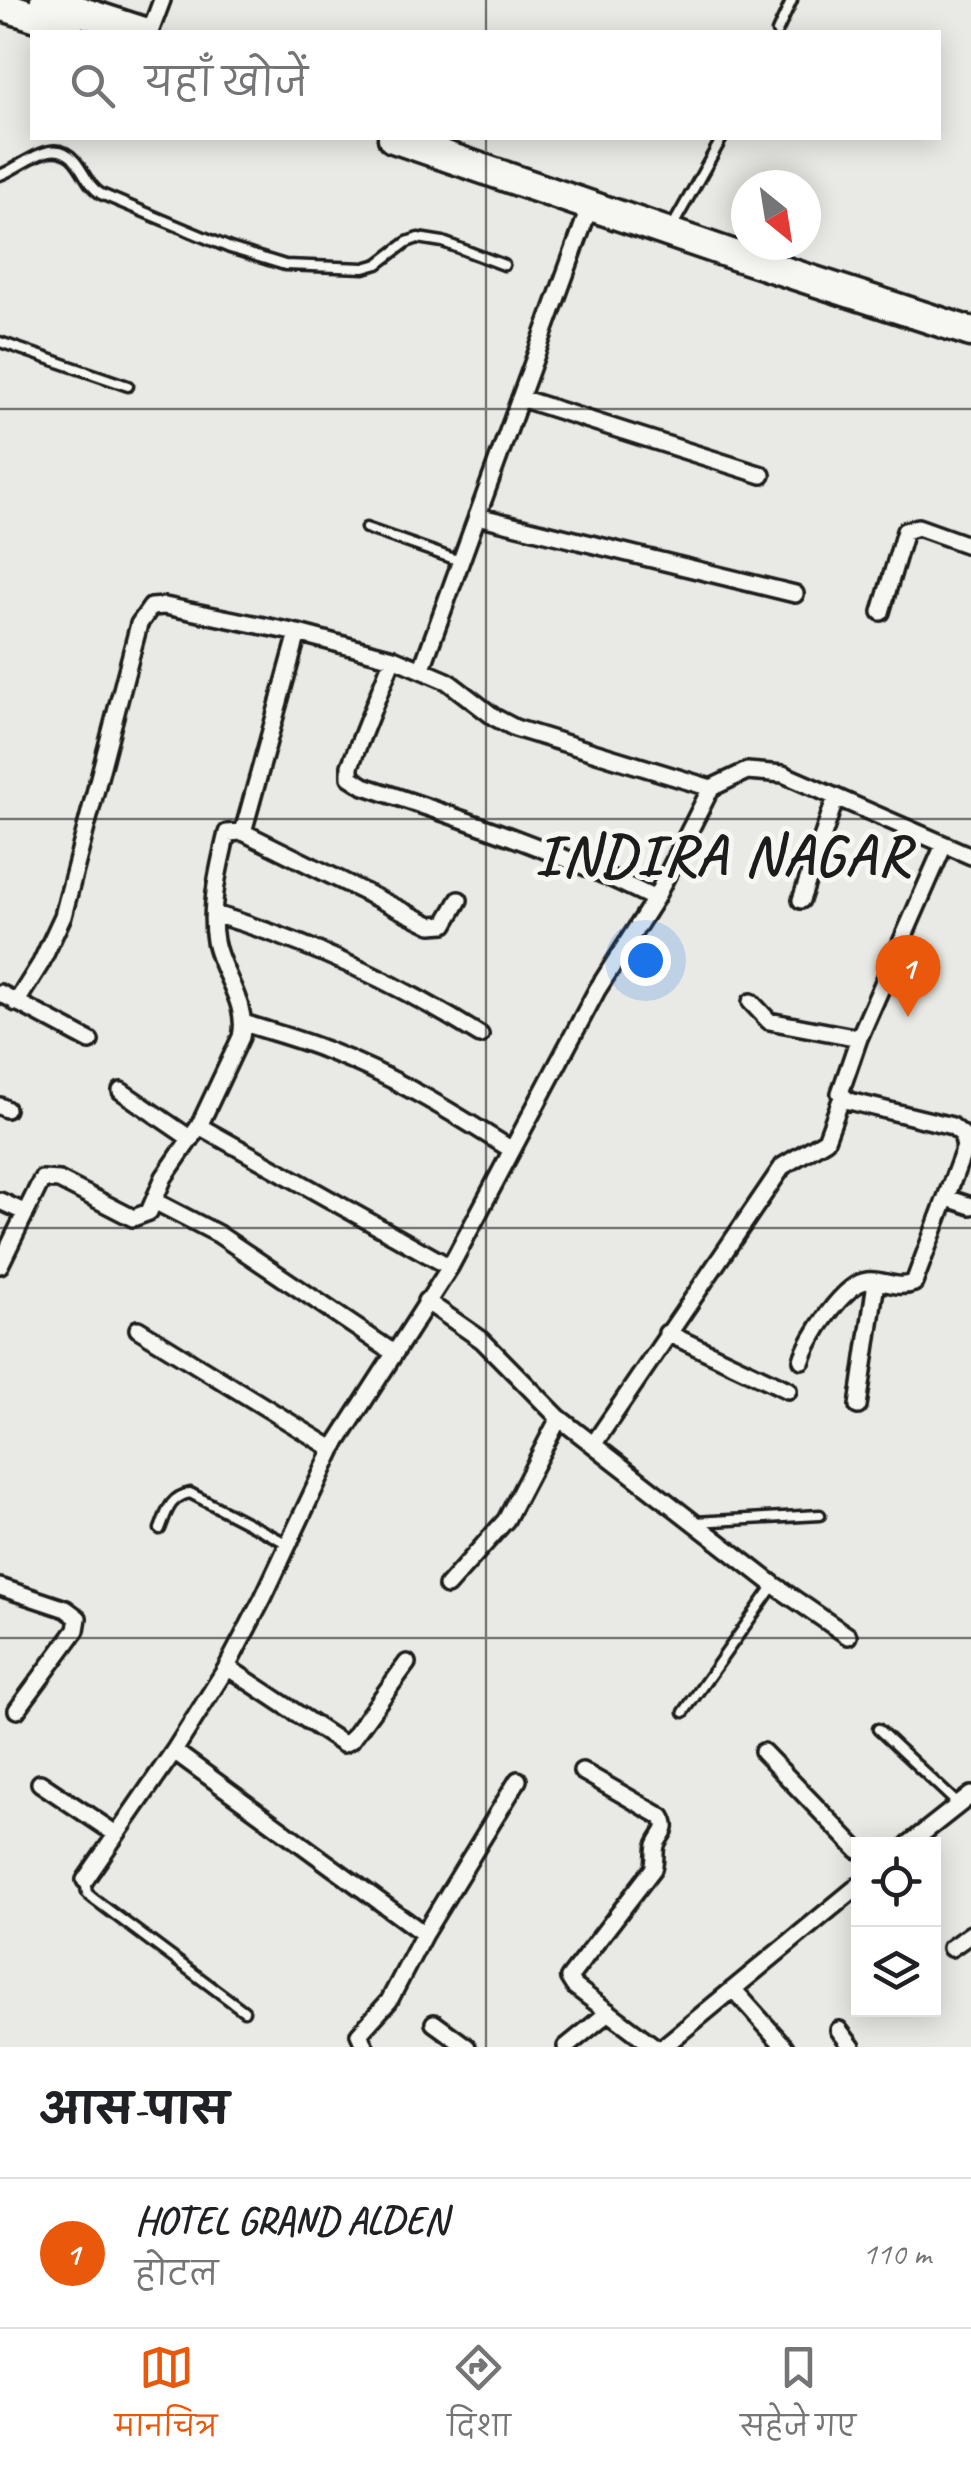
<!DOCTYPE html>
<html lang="hi">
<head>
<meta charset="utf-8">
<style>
  :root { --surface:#fff; --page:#f2f2f2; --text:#202124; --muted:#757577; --line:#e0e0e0; --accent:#ea580c }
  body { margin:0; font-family:Caveat,"Playpen Sans Deva",sans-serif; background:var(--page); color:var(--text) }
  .controls { position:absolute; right:30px; bottom:30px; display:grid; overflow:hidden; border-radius:0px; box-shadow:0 5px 25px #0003 }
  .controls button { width:90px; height:90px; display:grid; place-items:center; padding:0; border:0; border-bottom:2px solid var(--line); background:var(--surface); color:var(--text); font:50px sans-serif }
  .compass { position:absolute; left:731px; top:170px; width:90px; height:90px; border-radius:50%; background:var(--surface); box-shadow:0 5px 25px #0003; rotate:150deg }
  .you { position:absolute; left:645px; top:960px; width:35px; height:35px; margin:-25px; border:8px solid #fff; border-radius:50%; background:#1a73e8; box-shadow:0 0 0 15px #1a73e833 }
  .badge { display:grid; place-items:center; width:65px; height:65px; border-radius:50%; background:var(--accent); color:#fff; font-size:32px; font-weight:700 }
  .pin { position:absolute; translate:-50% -82px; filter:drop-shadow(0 2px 5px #0008) }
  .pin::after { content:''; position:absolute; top:52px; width:35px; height:30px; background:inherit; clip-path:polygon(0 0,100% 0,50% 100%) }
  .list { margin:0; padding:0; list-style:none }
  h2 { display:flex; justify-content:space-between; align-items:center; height:130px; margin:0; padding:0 40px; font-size:42px }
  h2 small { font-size:32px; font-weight:400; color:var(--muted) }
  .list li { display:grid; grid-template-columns:65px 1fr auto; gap:30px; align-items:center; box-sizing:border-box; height:150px; padding:0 40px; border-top:2px solid var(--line) }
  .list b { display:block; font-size:38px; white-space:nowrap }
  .list p { margin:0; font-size:32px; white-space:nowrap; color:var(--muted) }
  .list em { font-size:32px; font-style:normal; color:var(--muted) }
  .icon { flex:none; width:55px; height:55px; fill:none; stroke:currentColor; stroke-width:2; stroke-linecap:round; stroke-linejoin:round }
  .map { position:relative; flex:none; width:971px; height:2047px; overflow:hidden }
  .search { position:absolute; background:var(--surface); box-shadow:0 5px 25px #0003; left:30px; right:30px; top:30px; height:110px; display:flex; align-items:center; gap:25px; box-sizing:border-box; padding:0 35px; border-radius:0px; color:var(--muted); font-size:38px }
  .sheet { height:280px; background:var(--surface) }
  nav { display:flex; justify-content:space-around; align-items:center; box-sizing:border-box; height:140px; border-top:2px solid var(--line); background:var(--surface); font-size:28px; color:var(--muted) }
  nav a { display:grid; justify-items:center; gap:5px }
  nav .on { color:var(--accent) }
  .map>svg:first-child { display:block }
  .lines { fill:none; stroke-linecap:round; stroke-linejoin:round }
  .service-casing { stroke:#1c1c1c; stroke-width:15 }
  .minor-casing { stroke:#1c1c1c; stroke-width:22 }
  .trunk-casing { stroke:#1c1c1c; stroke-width:35 }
  .service { stroke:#f6f6f2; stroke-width:8 }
  .minor { stroke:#f6f6f2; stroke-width:15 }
  .trunk { stroke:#f6f6f2; stroke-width:28 }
  .grid { fill:none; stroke:#1c1c1c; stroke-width:2.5; stroke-opacity:0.55 }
  .labels { text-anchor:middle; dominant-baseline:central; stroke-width:10; stroke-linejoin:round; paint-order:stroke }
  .district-label { font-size:58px; font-weight:bold; letter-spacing:2.5px; fill:#1c1c1c; stroke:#f6f6f2 }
</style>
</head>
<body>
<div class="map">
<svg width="971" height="2047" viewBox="0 0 971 2047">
  <rect width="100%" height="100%" fill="#e9e9e5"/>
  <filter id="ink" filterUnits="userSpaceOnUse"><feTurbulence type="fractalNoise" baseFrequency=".01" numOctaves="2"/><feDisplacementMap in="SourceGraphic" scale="20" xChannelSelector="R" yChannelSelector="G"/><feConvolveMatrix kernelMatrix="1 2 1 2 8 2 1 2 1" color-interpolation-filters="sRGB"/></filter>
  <g filter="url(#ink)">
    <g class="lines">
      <defs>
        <path id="service" d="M777 32 792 0
          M0 175C23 167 53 134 75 161 85 173 88 186 101 194L230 248 285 265 364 268 378 264 407 242 418 238 443 242 504 265
          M676 220 722 138
          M0 342 128 386
          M366 528 460 561
          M695 1522 820 1515
          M160 1529C167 1511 170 1497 190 1493L288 1544
          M684 1712 774 1585
          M878 1729 959 1805
          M85 1880 87 1893 94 1899 244 2011"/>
        <path id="minor" d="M150 32 162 0
          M520 398 762 475
          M477 516 795 594
          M881 612 905 531 918 527 971 546
          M393 658 350 766V777L364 786C464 819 561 852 655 899
          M422 668 590 206
          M243 832 431 925 445 924 459 900
          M801 900 836 797
          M214 914C309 942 396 982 480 1035
          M0 993 90 1041
          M751 1002 769 1021 859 1038
          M16 1003 41 963 63 916 139 624 151 607 165 606 298 633 393 658 447 681 494 717 515 728 711 788
          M244 1023C271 1032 299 1039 326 1050 392 1075 452 1112 512 1150
          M121 1091 191 1139
          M0 1106 6 1109
          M199 1126 450 1267
          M947 1198 971 1206
          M0 1201 24 1212
          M156 1202 218 1234 394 1353
          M0 1265 42 1179 59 1180 133 1218 149 1212 164 1177 199 1126 241 1037C249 1003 221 974 215 941 209 908 219 866 227 833L243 832 298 633
          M426 1301 482 1340 559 1418 774 1585 848 1636
          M138 1329 333 1449
          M667 1333 788 1390
          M802 1360C808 1339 844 1283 867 1281 884 1279 897 1290 914 1283L965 1147 962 1134 952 1126 849 1101 840 1093 859 1038 944 845
          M858 1406 876 1282
          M595 1442 783 1166 826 1140 842 1097
          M447 1586 506 1520 559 1418
          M0 1587 66 1609 78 1618 76 1630 17 1710
          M227 1667 343 1744 351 1740 407 1663
          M174 1751 424 1934 389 2001 359 2034 365 2047
          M763 1752 858 1850
          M582 1771 662 1817C670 1831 661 1832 656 1845 654 1853 656 1860 653 1869L569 1978 574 1986 655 2047
          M40 1783 116 1834
          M909 1844 971 1795
          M85 1880 174 1751 227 1667 263 1598 333 1449 450 1267 597 990 655 899 711 788 747 771 783 774 971 856
          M424 1934 518 1780
          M951 1948 971 1934
          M733 1989 785 2047
          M434 2023 467 2047
          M839 2030 852 2047
          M566 2047 609 2012
          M663 2047 858 1886"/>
        <path id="trunk" d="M45 0 144 32
          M0 5 68 27
          M393 138 734 255 971 332"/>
      </defs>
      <use href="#service" class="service-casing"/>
      <use href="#minor" class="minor-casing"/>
      <use href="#trunk" class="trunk-casing"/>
      <use href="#service" class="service"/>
      <use href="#minor" class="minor"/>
      <use href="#trunk" class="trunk"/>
    </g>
  </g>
  <path class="grid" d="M486 0V32M486 138V2047M0 409H971M0 819H971M0 1228H971M0 1638H971"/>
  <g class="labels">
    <g class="district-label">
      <text x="723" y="854">INDIRA NAGAR</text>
    </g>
  </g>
</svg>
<div class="controls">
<button><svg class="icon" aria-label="locate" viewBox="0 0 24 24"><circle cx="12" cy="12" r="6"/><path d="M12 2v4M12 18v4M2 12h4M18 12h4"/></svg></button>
<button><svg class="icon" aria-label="layers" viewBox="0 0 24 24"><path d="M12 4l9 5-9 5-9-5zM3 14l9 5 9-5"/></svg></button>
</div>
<svg class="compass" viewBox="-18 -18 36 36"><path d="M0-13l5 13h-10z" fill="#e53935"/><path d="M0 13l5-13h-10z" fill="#757577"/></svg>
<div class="you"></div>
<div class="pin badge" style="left:908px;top:1017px">1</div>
<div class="search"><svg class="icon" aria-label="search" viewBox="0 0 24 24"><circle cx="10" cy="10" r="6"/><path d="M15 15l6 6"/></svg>यहाँ खोजें</div>
</div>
<section class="sheet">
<h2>आस-पास<small></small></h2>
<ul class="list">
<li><span class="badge">1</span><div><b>HOTEL GRAND ALDEN</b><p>होटल</p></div><em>110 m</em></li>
</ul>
</section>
<nav>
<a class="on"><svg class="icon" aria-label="map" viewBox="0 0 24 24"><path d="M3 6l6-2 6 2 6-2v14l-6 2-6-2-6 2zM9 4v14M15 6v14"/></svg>मानचित्र</a>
<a><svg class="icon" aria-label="directions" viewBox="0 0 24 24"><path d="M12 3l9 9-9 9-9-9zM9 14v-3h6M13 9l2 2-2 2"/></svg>दिशा</a>
<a><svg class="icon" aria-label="saved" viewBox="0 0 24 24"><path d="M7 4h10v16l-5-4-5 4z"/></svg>सहेजे गए</a>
</nav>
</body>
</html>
